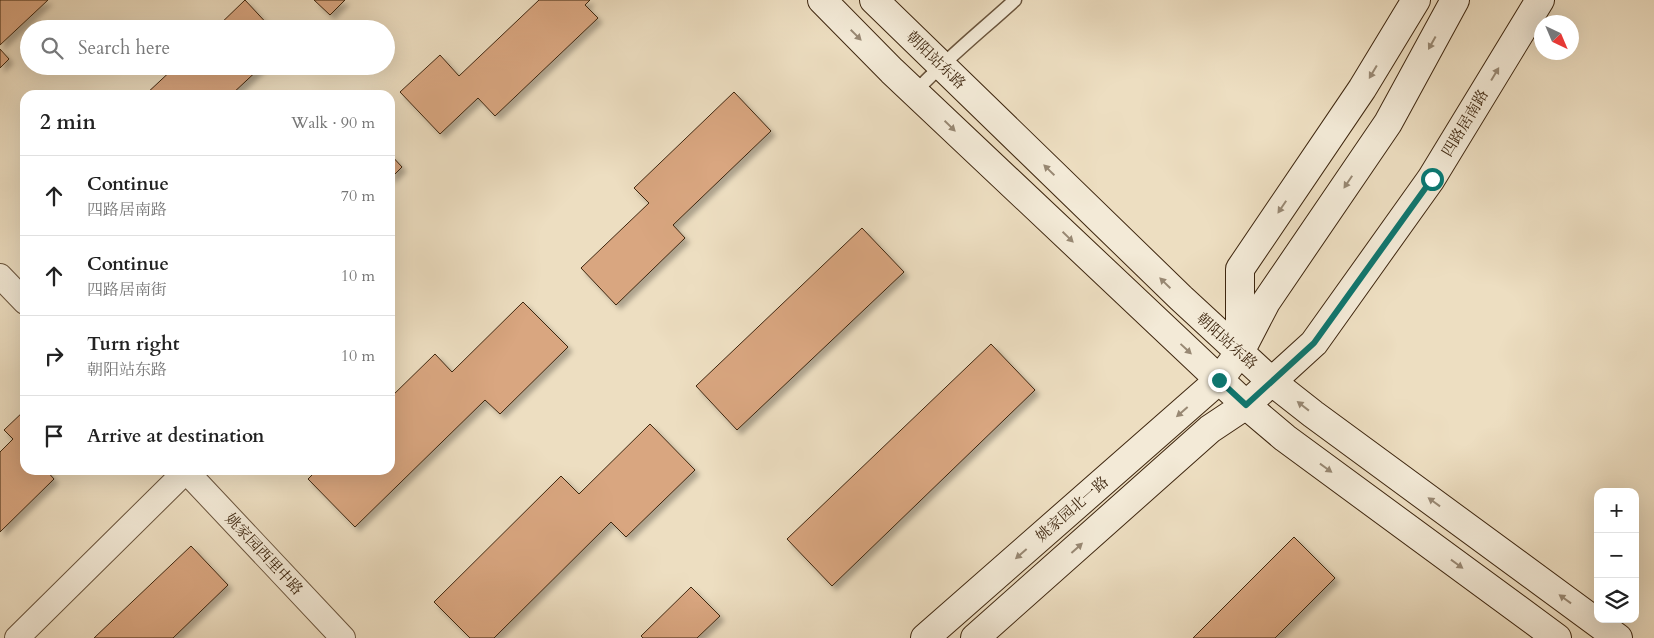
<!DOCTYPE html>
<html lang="en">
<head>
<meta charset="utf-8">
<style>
  :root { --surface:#fff; --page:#f6f6f6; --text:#222; --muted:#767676; --line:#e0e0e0 }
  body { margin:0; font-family:Cardo,"Noto Serif SC",serif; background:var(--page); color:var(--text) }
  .controls { position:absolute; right:15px; bottom:15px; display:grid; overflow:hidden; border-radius:10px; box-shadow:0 5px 20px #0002 }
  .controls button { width:45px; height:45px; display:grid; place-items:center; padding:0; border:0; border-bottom:1px solid var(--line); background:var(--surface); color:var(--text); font:25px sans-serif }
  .compass { position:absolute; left:1534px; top:15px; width:45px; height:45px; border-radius:50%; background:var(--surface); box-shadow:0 5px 20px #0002; rotate:136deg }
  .stop { position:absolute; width:15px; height:15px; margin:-11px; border:4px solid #0f766e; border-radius:50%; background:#fff }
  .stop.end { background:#0f766e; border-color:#fff; box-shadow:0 1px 5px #0008 }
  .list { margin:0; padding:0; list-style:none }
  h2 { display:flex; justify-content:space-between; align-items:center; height:65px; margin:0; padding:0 20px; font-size:21px }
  h2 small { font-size:16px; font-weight:400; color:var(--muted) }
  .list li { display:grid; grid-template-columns:32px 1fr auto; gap:15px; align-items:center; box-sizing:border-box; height:80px; padding:0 20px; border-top:1px solid var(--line) }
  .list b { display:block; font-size:19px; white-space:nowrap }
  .list p { margin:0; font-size:16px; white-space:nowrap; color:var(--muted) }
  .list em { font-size:16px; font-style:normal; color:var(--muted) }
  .icon { flex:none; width:28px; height:28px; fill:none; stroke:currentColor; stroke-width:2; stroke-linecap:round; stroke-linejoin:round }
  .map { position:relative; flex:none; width:1654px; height:638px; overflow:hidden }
  .search { position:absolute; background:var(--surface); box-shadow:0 5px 20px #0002; left:20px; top:20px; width:375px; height:55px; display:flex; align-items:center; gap:12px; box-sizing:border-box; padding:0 18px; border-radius:28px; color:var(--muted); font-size:19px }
  .panel { position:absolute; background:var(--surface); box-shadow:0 5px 20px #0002; left:20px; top:90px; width:375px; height:385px; border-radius:15px }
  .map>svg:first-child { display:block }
  .building { fill:#d9a680; stroke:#3e260f; filter:url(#shadow) }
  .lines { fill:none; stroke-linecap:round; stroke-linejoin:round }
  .lane-casing { stroke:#6a543c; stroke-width:15 }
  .street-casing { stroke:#6a543c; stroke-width:26 }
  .secondary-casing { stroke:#3e260f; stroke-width:30 }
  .lane { stroke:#f3ead7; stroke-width:12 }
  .street { stroke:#f3ead7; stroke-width:24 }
  .secondary { stroke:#f3ead7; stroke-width:28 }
  .oneway { fill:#988873 }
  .route { stroke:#0f766e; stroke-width:6 }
  .labels { text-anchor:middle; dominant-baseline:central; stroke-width:4; stroke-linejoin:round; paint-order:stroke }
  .street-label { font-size:15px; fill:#3e260f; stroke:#f3ead7 }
</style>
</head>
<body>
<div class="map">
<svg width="1654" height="638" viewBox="0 0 1654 638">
  <defs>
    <filter id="shadow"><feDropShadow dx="4.5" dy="4.5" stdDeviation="2.5" flood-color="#0004"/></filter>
  </defs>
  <rect width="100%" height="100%" fill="#eddec1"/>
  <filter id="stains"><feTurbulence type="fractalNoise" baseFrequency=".004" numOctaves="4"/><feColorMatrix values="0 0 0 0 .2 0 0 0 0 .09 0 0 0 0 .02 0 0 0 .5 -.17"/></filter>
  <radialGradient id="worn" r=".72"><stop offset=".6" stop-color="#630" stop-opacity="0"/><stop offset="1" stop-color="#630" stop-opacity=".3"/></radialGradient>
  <path class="building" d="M0 0H48L0 45Z
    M245 0 272 29H215Z
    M314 0H345L330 15Z
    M539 0H590L585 5 598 18 495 116 478 98 440 134 400 92 440 55 459 76Z
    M0 49 9 59 0 68Z
    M176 66H262L231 95H145Z
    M734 92 771 131 673 225 685 238 616 305 581 268 649 203 634 188Z
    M390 154 402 167 390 179Z
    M862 228 904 272 737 430 696 386Z
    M523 302 568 347 500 414 485 400 355 527 308 479 317 470H390V398L435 354 452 372Z
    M991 344 1035 390 832 586 787 539Z
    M25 410V470H46L54 479 0 532V452L13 439 4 430Z
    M650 424 695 470 626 537 611 522 494 638H470L434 602 561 476 579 494Z
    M1294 537 1335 578 1275 638H1193Z
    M191 546 228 585 173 638H94Z
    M691 587 720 616 697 638H643L641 636Z"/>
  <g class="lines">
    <defs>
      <path id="lane" d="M915 92C946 59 981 31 1015 0"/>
      <path id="street" d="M0 276 25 302
        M185 470 343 638
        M17 638 186 471"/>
      <path id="secondary" d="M822 0 892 71 1246 405 1285 438 1557 638
        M874 0 1181 298 1271 381 1313 414 1618 638
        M1240 348V269L1362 89 1416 0
        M925 638 1219 380 1240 352 1266 302 1388 123 1455 0
        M975 638 1210 429 1246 405 1314 343 1431 179 1540 0"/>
    </defs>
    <use href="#lane" class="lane-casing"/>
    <use href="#street" class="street-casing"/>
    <use href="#secondary" class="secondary-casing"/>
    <use href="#lane" class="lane"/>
    <use href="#street" class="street"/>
    <use href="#secondary" class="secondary"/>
  </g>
  <defs><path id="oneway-solid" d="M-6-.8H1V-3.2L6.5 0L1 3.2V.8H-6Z" transform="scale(1.25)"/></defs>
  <g class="oneway">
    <use href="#oneway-solid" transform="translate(856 35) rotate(45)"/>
    <use href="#oneway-solid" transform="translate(1432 43) rotate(119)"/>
    <use href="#oneway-solid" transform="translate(1373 72) rotate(121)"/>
    <use href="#oneway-solid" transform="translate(1495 74) rotate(-59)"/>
    <use href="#oneway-solid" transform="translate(950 126) rotate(44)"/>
    <use href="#oneway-solid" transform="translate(1049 170) rotate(-136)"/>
    <use href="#oneway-solid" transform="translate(1348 182) rotate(124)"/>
    <use href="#oneway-solid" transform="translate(1282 207) rotate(124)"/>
    <use href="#oneway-solid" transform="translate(1068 237) rotate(44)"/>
    <use href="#oneway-solid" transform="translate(1165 283) rotate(-136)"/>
    <use href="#oneway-solid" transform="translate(1186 349) rotate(43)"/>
    <use href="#oneway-solid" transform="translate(1303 406) rotate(-142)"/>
    <use href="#oneway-solid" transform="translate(1182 412) rotate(139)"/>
    <use href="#oneway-solid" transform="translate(1326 468) rotate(36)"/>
    <use href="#oneway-solid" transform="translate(1434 502) rotate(-144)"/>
    <use href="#oneway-solid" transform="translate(1077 548) rotate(-42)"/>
    <use href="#oneway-solid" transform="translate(1021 554) rotate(139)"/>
    <use href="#oneway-solid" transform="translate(1457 564) rotate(36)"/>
    <use href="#oneway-solid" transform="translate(1565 599) rotate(-144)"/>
  </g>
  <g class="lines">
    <path class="route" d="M1219 380 1246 405 1314 343 1432 179"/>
  </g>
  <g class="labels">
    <g class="street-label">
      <text transform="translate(936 60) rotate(44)">朝阳站东路</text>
      <text transform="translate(1465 123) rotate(-59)">四路居南路</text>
      <text transform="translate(1227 341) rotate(42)">朝阳站东路</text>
      <text transform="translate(1072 509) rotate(-41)">姚家园北一路</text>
      <text transform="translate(264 554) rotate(47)">姚家园西里中路</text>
    </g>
  </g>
  <rect width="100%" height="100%" filter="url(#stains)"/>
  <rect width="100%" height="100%" fill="url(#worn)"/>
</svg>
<div class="controls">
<button>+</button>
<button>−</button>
<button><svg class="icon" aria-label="layers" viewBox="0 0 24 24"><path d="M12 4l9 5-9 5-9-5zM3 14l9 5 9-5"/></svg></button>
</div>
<svg class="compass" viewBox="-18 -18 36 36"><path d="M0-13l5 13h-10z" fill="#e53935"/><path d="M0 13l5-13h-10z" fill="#767676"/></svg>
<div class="stop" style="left:1432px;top:179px"></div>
<div class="stop end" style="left:1219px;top:380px"></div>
<div class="search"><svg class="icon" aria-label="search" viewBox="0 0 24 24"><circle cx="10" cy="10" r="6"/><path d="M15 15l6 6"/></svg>Search here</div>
<section class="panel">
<h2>2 min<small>Walk · 90 m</small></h2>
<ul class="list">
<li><svg class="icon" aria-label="ahead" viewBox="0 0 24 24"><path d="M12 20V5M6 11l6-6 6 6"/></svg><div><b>Continue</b><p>四路居南路</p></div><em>70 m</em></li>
<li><svg class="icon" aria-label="ahead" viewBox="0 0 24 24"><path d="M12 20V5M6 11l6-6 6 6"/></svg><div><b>Continue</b><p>四路居南街</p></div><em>10 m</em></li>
<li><svg class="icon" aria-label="right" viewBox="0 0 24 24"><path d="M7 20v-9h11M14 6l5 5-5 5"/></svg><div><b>Turn right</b><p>朝阳站东路</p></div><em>10 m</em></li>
<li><svg class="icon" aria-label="arrive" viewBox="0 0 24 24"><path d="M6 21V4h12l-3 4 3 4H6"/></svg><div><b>Arrive at destination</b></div></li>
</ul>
</section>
</div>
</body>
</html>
